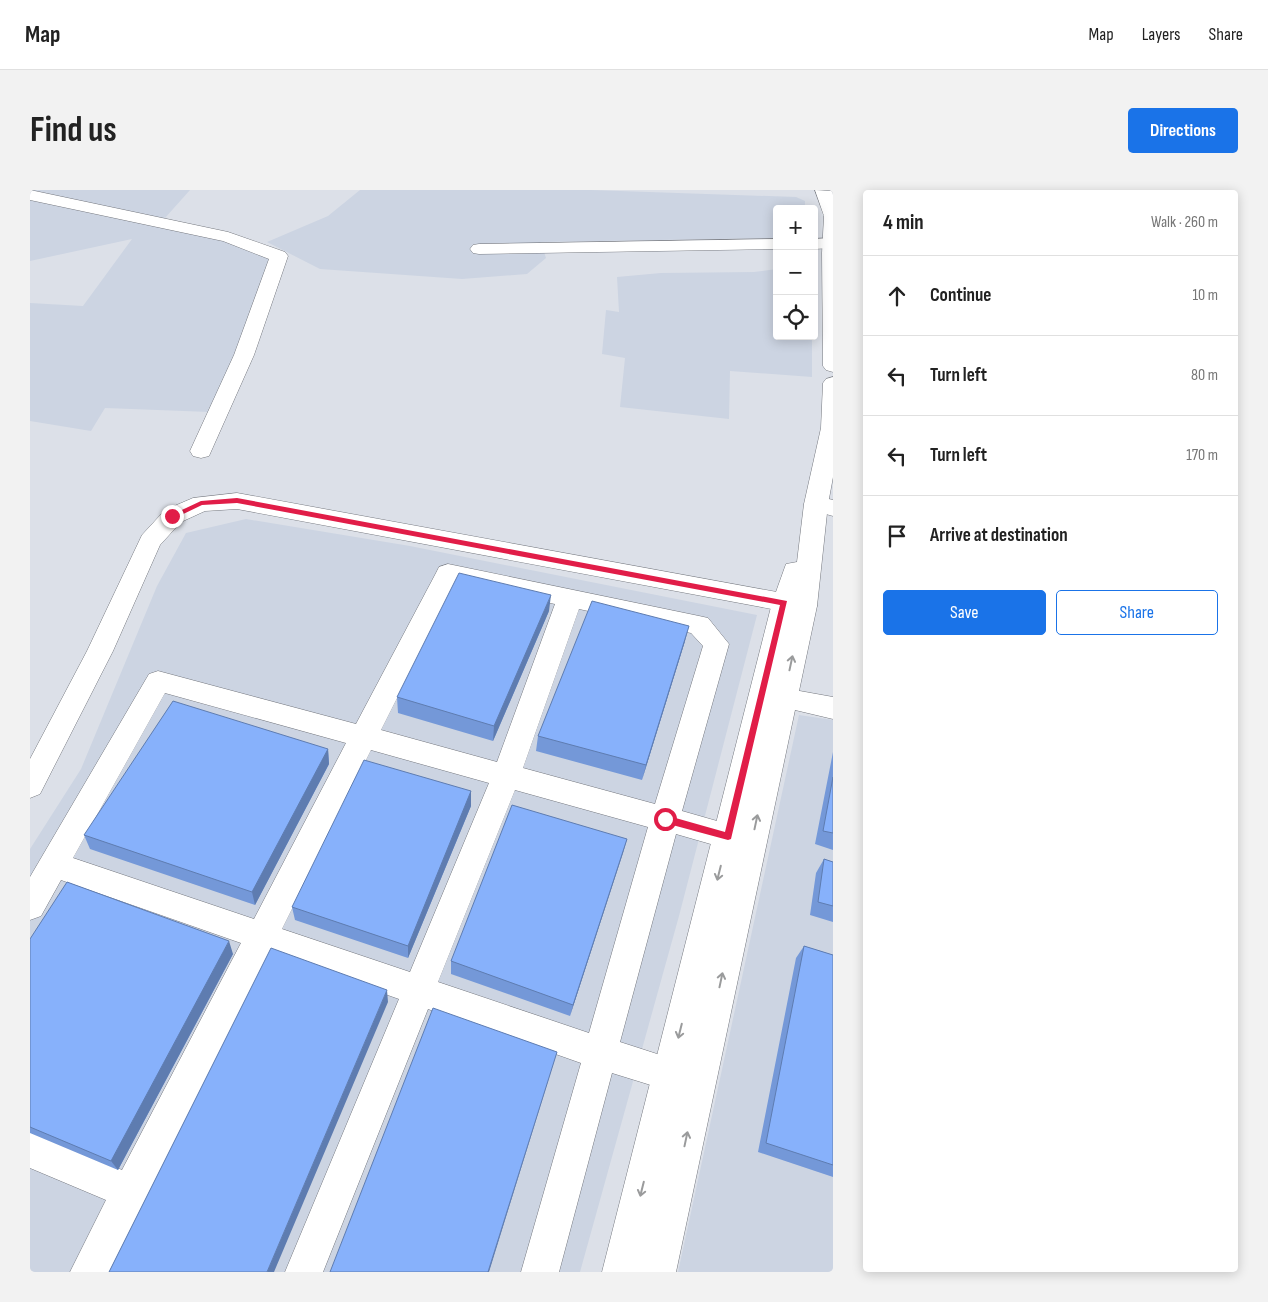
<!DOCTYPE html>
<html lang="en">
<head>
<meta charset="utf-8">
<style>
  :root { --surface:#fff; --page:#f2f2f2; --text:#222; --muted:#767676; --line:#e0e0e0; --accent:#1a73e8 }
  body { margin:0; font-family:"Sofia Sans Condensed",sans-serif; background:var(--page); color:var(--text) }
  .controls { position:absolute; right:15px; top:15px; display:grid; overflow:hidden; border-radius:5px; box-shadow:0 2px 12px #0003 }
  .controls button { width:45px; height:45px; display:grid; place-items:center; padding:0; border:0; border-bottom:1px solid var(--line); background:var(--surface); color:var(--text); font:25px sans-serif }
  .stop { position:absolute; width:15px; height:15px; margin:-11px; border:4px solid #e11d48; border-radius:50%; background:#fff }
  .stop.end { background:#e11d48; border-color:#fff; box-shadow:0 1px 5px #0008 }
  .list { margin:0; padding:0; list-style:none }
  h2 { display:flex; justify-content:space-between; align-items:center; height:65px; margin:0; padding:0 20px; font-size:21px }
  h2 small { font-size:16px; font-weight:400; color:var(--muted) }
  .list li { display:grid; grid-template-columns:32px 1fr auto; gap:15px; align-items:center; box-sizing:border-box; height:80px; padding:0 20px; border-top:1px solid var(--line) }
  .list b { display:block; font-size:19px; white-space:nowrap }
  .list em { font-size:16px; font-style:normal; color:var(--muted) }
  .actions { display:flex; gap:10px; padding:15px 20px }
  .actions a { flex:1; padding:11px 0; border:1px solid var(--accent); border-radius:5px; text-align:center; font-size:18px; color:var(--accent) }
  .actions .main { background:var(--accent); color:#fff }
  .icon { flex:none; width:28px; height:28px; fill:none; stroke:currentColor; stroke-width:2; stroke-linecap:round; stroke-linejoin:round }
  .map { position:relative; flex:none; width:803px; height:1082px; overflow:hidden; border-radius:5px }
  header { display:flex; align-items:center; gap:30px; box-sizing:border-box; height:70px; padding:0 25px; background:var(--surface); border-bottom:1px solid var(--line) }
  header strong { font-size:24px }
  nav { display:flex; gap:28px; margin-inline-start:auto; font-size:18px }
  .intro { display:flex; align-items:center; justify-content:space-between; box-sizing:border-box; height:120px; padding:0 30px }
  h1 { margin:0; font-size:35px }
  .button { padding:12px 22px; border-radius:5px; background:var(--accent); color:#fff; font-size:18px; font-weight:700 }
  main { display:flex; gap:30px; padding:0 30px }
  aside { flex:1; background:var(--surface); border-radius:5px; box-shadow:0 2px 12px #0003 }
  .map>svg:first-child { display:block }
  .built { fill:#ccd4e2 }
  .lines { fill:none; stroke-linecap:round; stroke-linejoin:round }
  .minor-casing { stroke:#75787f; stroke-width:1 }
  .major-casing { stroke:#75787f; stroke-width:1 }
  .minor { fill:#fff; fill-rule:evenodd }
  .major { fill:#fff; fill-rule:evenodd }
  .wall { fill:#7498d8 }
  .shaded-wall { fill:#5e7cb0 }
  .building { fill:#87b1fb; stroke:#5e7cb0 }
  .oneway { stroke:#9a9b9c }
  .route { fill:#e11d48 }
</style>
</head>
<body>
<header>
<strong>Map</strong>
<nav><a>Map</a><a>Layers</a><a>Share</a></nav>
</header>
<div class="intro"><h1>Find us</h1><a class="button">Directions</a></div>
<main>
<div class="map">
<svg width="803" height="1082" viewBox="0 0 803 1082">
  <rect width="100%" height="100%" fill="#dce0e8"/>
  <path class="built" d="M0 0H160L135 28 239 69 231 113 180 222 75 218 61 241 0 231V113L53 116 102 49 0 71Z
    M330 0H561L766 7 775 11V19H747V48L511 52 516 68 497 84 432 89 290 79 237 52 298 26Z
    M747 79V146H782V187L700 181 699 229 590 217 595 168 572 164 576 120 589 122 587 87 631 83 724 82Z
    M216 329 380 356 727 425 649 726 550 1082H0V659L51 579 127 396 156 343Z
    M769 525 803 530V1082H648Z"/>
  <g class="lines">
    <defs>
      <path id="minor" d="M0 0 198 42 255 62 258 66 224 165 179 266 171 268 163 266 160 261 204 165 239 69 193 51 0 10Z
        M803 48V58L784 59V49Z
        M747 49V59L449 64 443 63 440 59 443 55 449 54Z
        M207 303 774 407 783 410 787 416 783 422 774 425 207 319 175 321 151 332 130 355 83 461 10 604 0 608V569L57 461 112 345 135 320 163 308Z
        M786 306 803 310V326L778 319 774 314 778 309Z
        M418 374 669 426 678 428 699 454 652 621 708 637 713 646 708 655 698 659 646 644 590 852 652 872 657 884 652 896 640 901 582 883 529 1082H491L551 873 398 819 293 1082H255L369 809 239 763 79 1082H40L76 1010 0 978V942L92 980 211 753 31 690 11 726 0 730V687L119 484 128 481 326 534 406 383 409 377ZM425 393 525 414 467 572 351 540ZM549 419 661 443 673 456 625 614 493 578ZM135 503 316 553 224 729 43 668ZM341 560 459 593 380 782 252 739ZM485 600 618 637 559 843 408 792Z
        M753 498 803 507V529L744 515 740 508 744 501Z"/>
      <path id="major" d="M785 0 803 1V182L796 180 793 176 792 63 794 26Z
        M803 187V287L798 314 787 416 646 1082H572L742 413 756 374 767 372 774 314 791 238 793 193 796 189Z"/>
    </defs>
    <use href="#minor" class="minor-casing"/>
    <use href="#major" class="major-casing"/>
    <use href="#minor" class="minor"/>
    <use href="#major" class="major"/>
  </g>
  <path class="wall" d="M519 421 463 551 368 523 367 507Z
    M655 451 612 590 506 561 508 546Z
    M298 559 299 574 225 715 60 659 54 645Z
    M803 562V660L785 654Z
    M441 601V616L378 768 265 730 262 717Z
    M597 649 540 826 421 784V771Z
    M794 669 803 672V732L780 725 786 683Z
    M0 749 203 764 88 980 0 943Z
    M774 756 803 765V987L728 962 766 768Z"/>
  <path class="shaded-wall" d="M521 405 519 421 463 551 464 536Z
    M659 436 655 451 612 590 616 575Z
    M298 559 299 574 225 715 222 702Z
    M441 601V616L378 768V756Z
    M597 649 593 663 540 826 543 815Z
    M199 751 203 764 88 980 81 971Z
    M357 800 358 812 244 1082H237Z
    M527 862 459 1082H458Z"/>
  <path class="building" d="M429 383 521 405 464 536 367 507Z
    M562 411 659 436 616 575 508 546Z
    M143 511 298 559 222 702 54 645Z
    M334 570 441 601 378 756 262 717Z
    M803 587V643L793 641Z
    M482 615 597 649 543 815 421 771Z
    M794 669 803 672V716L788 712Z
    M37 692 199 751 81 971 0 937V749Z
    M774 756 803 765V975L736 953Z
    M241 758 357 800 237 1082H79Z
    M403 818 527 862 458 1082H300Z"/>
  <defs><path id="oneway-shaft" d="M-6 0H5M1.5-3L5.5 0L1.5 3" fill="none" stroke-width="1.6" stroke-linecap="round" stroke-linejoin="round" transform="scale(1.25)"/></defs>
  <g class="oneway">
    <use href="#oneway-shaft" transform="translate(761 473) rotate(-78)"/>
    <use href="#oneway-shaft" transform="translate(726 632) rotate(-78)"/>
    <use href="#oneway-shaft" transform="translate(689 683) rotate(104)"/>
    <use href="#oneway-shaft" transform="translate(691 790) rotate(-78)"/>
    <use href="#oneway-shaft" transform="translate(650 841) rotate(104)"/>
    <use href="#oneway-shaft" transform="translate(656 949) rotate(-78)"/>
    <use href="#oneway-shaft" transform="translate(612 999) rotate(104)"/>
  </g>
  <path class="route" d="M207 308 757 411 701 649 698 650 635 633 631 629 635 625 695 642 750 415 207 313 172 315 145 328 139 326 171 311Z"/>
</svg>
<div class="controls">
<button>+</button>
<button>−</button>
<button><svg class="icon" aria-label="locate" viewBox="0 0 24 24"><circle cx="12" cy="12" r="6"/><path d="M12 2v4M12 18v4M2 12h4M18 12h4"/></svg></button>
</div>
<div class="stop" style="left:635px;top:629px"></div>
<div class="stop end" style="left:142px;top:326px"></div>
</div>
<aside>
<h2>4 min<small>Walk · 260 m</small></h2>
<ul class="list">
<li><svg class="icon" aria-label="ahead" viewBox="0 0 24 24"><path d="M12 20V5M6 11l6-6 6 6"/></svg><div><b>Continue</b></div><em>10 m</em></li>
<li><svg class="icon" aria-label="left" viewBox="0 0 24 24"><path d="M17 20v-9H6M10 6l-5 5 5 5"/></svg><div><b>Turn left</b></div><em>80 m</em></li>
<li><svg class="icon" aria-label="left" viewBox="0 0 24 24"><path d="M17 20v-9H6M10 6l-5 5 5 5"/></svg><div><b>Turn left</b></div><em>170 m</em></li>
<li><svg class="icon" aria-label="arrive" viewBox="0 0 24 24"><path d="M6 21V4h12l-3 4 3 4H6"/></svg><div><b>Arrive at destination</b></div></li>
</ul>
<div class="actions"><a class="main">Save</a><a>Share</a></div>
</aside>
</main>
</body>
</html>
